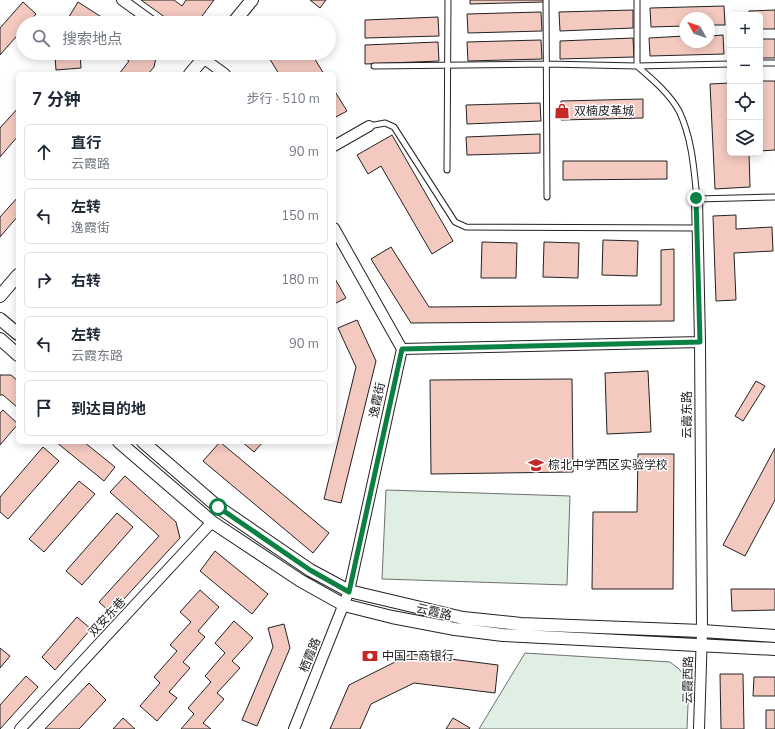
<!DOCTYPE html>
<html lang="zh">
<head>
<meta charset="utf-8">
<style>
  :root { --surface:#fff; --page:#f6f6f7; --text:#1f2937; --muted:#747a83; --line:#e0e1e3 }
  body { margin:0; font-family:"Nunito Sans","Noto Sans SC",sans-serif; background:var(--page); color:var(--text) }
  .controls { position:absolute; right:12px; top:12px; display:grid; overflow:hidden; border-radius:6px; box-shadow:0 2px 10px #0003 }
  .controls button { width:36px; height:36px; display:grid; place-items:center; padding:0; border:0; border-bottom:1px solid var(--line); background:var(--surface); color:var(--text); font:20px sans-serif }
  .compass { position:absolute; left:679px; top:12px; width:36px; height:36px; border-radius:50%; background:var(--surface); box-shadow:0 2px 10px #0003; rotate:310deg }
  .stop { position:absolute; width:12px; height:12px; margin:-9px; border:3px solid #0b8043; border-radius:50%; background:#fff }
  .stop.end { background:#0b8043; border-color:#fff; box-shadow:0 1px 4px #0008 }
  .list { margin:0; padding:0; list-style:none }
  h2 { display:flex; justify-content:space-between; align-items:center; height:52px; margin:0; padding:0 16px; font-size:17px }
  h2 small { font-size:13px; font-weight:400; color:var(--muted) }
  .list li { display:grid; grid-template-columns:26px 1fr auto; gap:12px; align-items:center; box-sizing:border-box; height:56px; margin:0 8px 8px; padding:0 8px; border:1px solid var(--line); border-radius:6px }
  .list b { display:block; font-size:15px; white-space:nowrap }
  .list p { margin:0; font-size:13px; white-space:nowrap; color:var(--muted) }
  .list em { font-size:13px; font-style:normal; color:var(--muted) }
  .icon { flex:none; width:22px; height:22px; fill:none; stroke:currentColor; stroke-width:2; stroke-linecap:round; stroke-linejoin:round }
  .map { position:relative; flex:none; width:775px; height:729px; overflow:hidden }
  .search { position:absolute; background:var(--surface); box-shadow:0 2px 10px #0003; left:16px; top:16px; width:320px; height:44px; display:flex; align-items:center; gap:10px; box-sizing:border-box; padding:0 14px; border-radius:22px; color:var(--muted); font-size:15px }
  .panel { position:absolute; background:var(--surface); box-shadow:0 2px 10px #0003; left:16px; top:72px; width:320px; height:372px; border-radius:6px }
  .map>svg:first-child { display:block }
  .green { fill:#e0efe3; stroke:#6f6f6f }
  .building { fill:#f3c9c0; stroke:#222 }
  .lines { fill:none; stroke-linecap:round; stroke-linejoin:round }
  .service-casing { stroke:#222; stroke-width:7 }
  .minor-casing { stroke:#222; stroke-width:12 }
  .tertiary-casing { stroke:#222; stroke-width:14 }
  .service { stroke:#fff; stroke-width:5 }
  .minor { stroke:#fff; stroke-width:10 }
  .tertiary { stroke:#fff; stroke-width:12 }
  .route { stroke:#0b8043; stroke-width:5 }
  .labels { text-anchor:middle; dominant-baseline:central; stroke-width:3; stroke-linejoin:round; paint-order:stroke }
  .poi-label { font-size:12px; fill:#222; stroke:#fff; text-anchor:start }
  .street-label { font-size:12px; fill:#222; stroke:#fff }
</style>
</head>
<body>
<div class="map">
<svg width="775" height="729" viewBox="0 0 775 729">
  <rect width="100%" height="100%" fill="#fff"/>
  <path class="green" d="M386 490 570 496 567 585 382 579Z
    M525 653 670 662 679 669 689 681 687 729H479Z"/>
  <path class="building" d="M141 0H174L182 6 186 0H214L197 23H173Z
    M310 0H326L320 8Z
    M470 0H544V2L470 4Z
    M23 2 36 14 28 23H23V29L0 55V28Z
    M78 2 111 23H71L67 20Z
    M724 6 725 25H709V18H685V26L651 27 650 8Z
    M633 10V28L560 31 559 12Z
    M775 10V29H760V15H749V11Z
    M541 12 542 31 468 33 467 14Z
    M438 17 439 36 365 38V20Z
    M723 35 724 54 650 56 649 38 685 36V42H709V36Z
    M633 38 634 57 560 59V41Z
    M760 39H775V58H760Z
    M541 40 542 59 468 61 467 42Z
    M438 42 439 61 365 64V45Z
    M80 53 81 68 56 70 55 56Z
    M116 53H157L154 67 148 74H119L129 61Z
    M266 53H311L324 74H279Z
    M760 81H775V150L760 151Z
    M730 83V153H749L750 187 715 189 710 84Z
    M334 90 347 111 334 118Z
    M643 99V118L561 120V101Z
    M540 103 541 121 467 124 466 105Z
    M18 108V136L0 157V128Z
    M540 134V153L467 155 466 137Z
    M392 135 453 241 432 254 381 166 368 174 357 155Z
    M563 161H667V179L563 180Z
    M18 197V216L0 237V217Z
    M736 215V229L772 227 773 251 734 253 736 300 716 301 713 216Z
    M603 240 638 241 637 276 602 275Z
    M482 242 517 243 516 278H481Z
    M544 242 579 243 578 278 543 277Z
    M391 247 429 307 661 305V250L674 249V321L411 323 371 259Z
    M334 277 346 298 334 304Z
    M357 320 376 361 341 503 324 499 356 367 338 328Z
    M648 371 651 432 607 434 605 373Z
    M0 375H11L18 381V408L3 395H0Z
    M572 379 573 472 431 474 430 380Z
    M756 381 765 386 743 421 735 416Z
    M3 410 18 424 0 445V413Z
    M56 442H84L115 467 104 481Z
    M220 442 329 533 313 553 203 461Z
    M242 442H263L254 452Z
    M43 447 59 461 8 519 0 512V497Z
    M775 448V500L745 556 723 545Z
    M638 454H674L673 589H592L593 512H637Z
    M125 476 176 522 180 538 111 613 99 602 159 536 110 492Z
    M79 481 95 494 44 552 29 539Z
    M117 513 133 527 82 585 66 571Z
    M215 551 268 594 252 614 200 571Z
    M731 589H775V610L732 611Z
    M200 590 219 607 198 631 205 637 183 662 190 668 169 692 177 698 157 721 140 706 160 683 154 677 177 651 170 645 191 622 180 612Z
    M77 617 91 629 55 670 42 657Z
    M234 621 253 638 232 661 240 668 217 693 224 699 203 723 211 729H181L194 714 188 708 211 682 205 676 225 653 215 643Z
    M284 624 290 648 257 726 242 720 273 647 268 628Z
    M0 648 10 656 0 668Z
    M411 654 498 665 495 693 414 683 371 704 360 729H330L349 685Z
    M720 674H743L744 729H721Z
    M26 676 38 687 0 729V705Z
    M754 677H775V696H753Z
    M89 683 106 700 79 729H45Z
    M766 710H775V729H766Z
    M123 718 135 729H113Z
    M453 718 470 728 469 729H446Z"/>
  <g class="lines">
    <defs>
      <path id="service" d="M546 0 547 197
        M637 0V66C652 79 669 93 679 111 692 138 694 169 697 199L775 197
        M760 63H775
        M374 66 547 64 637 66 730 64
        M369 126 385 123 394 127 455 222 466 227 697 228
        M447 170 448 0"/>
      <path id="minor" d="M122 0 154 23
        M196 53 225 74
        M334 146 369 126
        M697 199 700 342 702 631 699 729
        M402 349 700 342
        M20 729 212 522
        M294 729 349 591 402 349 334 228"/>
      <path id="tertiary" d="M233 23 252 0
        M190 74 208 53
        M0 296 18 275
        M0 319 18 334
        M0 339 18 355
        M119 442 212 522 301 581 344 605 392 617 455 629 503 635 775 649
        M143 442 218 507 310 570 349 591 463 618 521 624 702 631 775 636"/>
    </defs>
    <use href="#service" class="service-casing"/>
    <use href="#minor" class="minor-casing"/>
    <use href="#tertiary" class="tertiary-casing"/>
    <use href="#service" class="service"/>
    <use href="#minor" class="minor"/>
    <use href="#tertiary" class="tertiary"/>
  </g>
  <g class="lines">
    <path class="route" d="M218 507 310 570 349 592 402 349 700 342 696 198"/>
  </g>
  <defs>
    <symbol id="shop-bare" viewBox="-9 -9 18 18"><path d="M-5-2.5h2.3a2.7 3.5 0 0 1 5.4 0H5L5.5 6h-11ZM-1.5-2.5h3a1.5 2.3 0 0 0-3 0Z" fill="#c62828" stroke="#fff" stroke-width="2.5" paint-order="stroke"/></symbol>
    <symbol id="school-bare" viewBox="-9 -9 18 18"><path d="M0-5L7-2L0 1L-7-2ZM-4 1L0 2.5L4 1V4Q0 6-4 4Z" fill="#c62828" stroke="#fff" stroke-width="2.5" paint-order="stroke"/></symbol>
    <symbol id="bank-bare" viewBox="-9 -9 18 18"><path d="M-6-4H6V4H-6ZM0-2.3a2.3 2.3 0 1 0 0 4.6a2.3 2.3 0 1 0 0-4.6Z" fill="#c62828" stroke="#fff" stroke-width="2.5" paint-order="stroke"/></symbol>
  </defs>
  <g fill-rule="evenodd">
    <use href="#shop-bare" x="551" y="100" width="22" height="22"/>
    <use href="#school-bare" x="525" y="454" width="22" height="22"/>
    <use href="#bank-bare" x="359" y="645" width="22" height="22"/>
  </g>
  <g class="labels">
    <g class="poi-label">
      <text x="574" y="111">双楠皮革城</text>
      <text x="548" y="465">棕北中学西区实验学校</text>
      <text x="382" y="656">中国工商银行</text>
    </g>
    <g class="street-label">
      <text transform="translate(377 400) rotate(-78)">逸霞街</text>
      <text transform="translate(687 415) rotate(-90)">云霞东路</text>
      <text transform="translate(434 612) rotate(13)">云霞路</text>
      <text transform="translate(107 617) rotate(-47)">双安东巷</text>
      <text transform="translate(310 655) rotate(-68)">栖霞路</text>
      <text transform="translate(688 680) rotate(-89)">云霞西路</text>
    </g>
  </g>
</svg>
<div class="controls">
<button>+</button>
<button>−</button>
<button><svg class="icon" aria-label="locate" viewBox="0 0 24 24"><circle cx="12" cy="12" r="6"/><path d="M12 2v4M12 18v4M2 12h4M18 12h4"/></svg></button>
<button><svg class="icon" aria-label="layers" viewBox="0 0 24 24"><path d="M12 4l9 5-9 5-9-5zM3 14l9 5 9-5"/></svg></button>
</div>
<svg class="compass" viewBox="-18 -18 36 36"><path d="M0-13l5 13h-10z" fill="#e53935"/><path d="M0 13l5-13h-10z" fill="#747a83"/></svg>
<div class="stop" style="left:218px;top:507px"></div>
<div class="stop end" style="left:696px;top:198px"></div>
<div class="search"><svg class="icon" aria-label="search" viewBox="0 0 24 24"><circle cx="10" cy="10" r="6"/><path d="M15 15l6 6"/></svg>搜索地点</div>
<section class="panel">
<h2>7 分钟<small>步行 · 510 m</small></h2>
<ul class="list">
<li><svg class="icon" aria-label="ahead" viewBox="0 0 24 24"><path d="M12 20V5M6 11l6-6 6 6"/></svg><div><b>直行</b><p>云霞路</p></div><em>90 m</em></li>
<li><svg class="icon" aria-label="left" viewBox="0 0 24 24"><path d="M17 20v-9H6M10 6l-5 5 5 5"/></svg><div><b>左转</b><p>逸霞街</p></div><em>150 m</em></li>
<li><svg class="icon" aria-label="right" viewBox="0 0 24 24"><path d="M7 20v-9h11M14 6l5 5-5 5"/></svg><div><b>右转</b></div><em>180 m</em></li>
<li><svg class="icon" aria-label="left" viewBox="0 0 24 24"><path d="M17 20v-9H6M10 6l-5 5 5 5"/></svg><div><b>左转</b><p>云霞东路</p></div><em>90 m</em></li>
<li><svg class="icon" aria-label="arrive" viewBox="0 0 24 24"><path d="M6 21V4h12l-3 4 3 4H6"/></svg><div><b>到达目的地</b></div></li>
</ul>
</section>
</div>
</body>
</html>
